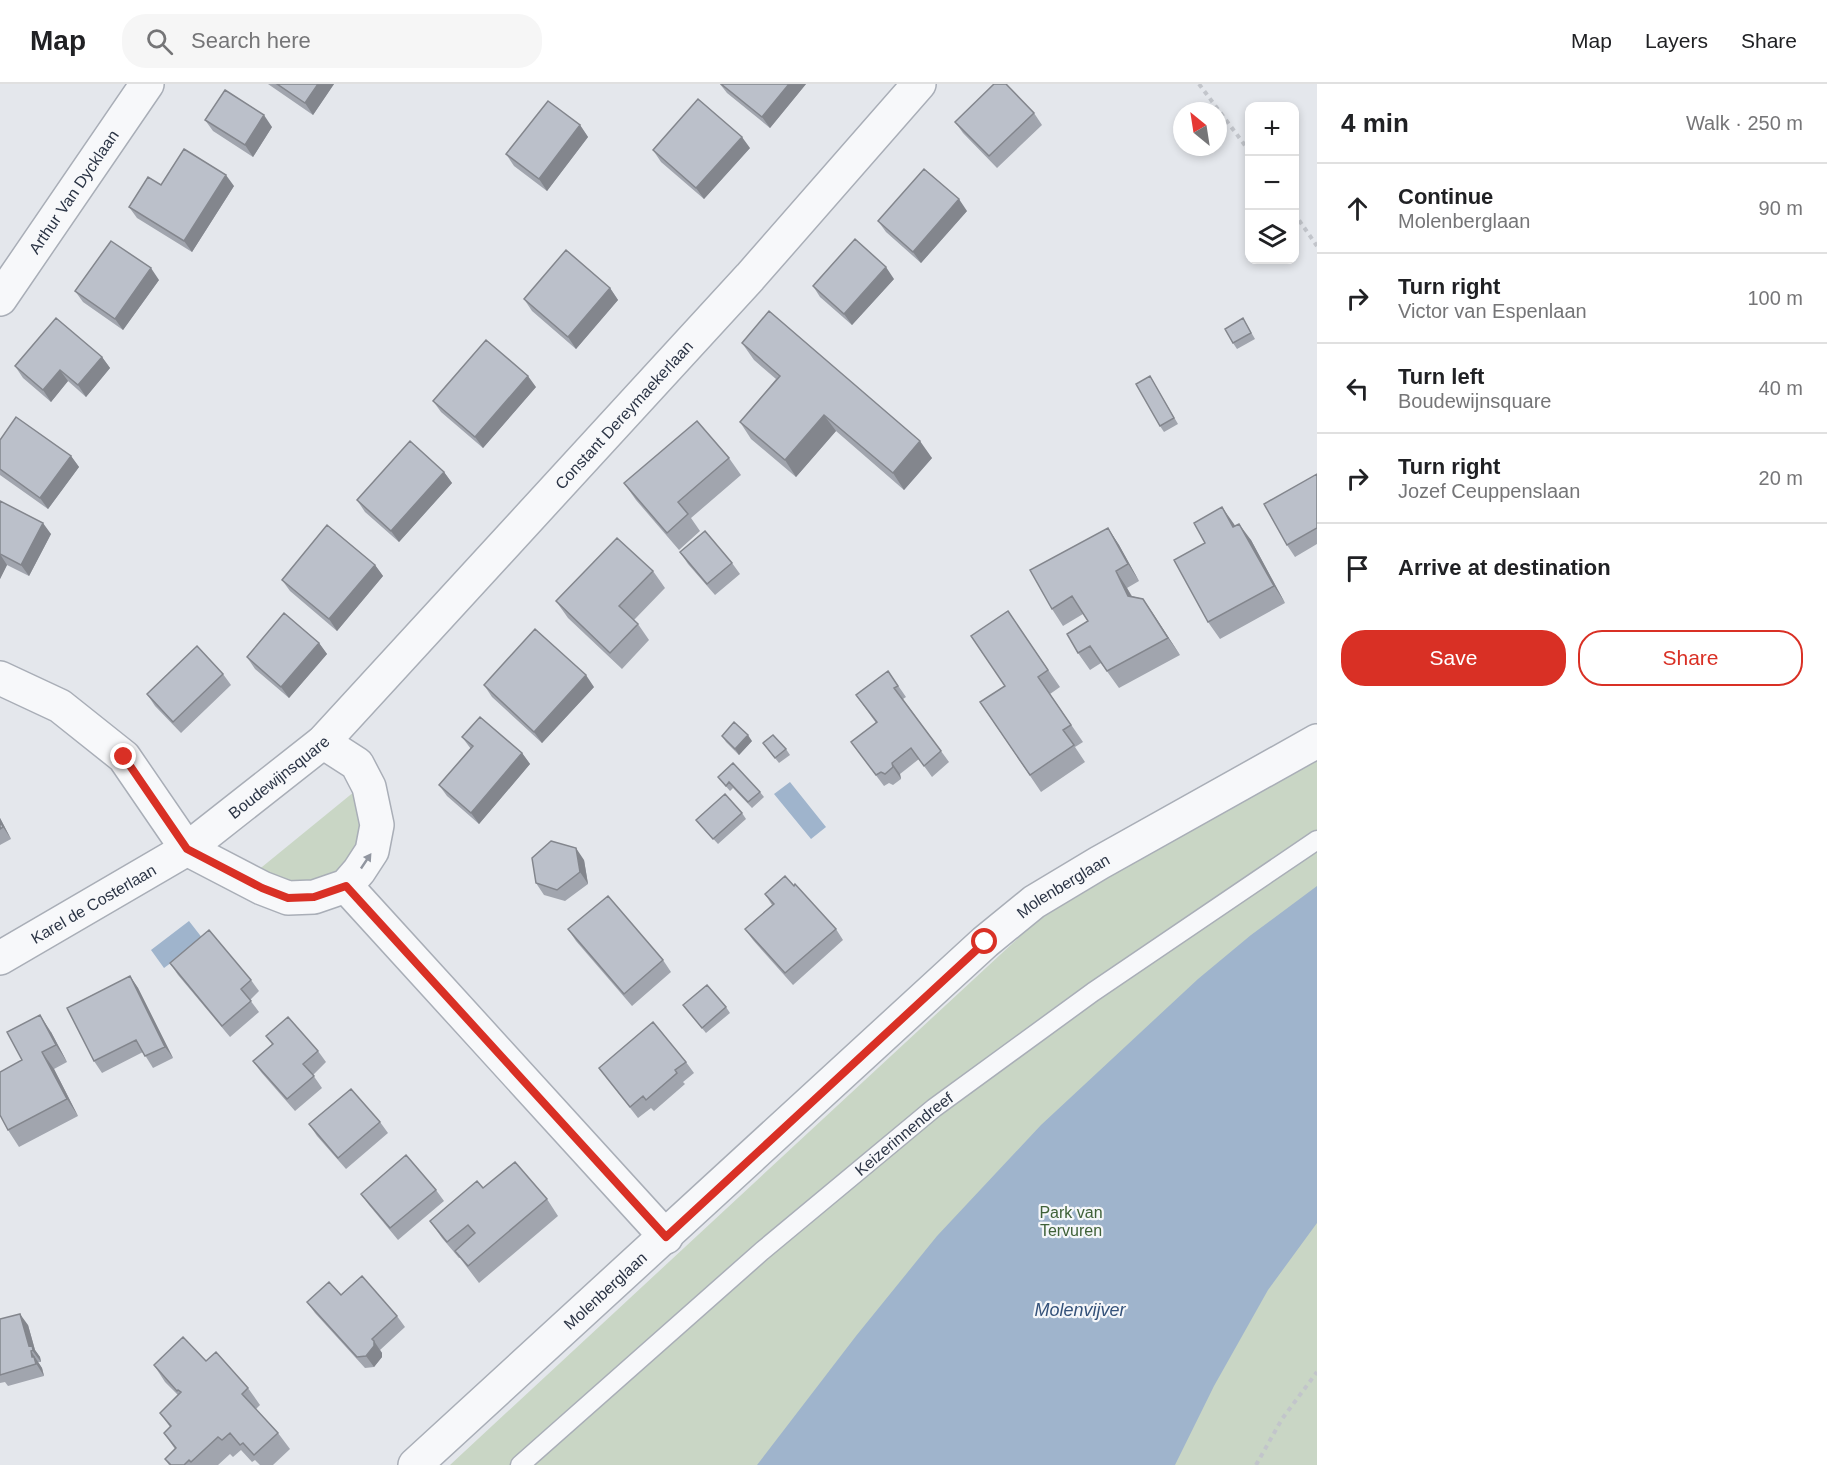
<!DOCTYPE html>
<html lang="en">
<head>
<meta charset="utf-8">
<style>
  :root { --surface:#fff; --page:#f6f6f6; --text:#202124; --muted:#757577; --line:#e0e0e0; --accent:#d93025 }
  body { margin:0; font-family:Helvetica,sans-serif; background:var(--page); color:var(--text) }
  .controls { position:absolute; right:18px; top:18px; display:grid; overflow:hidden; border-radius:12px; box-shadow:0 3px 9px #0003 }
  .controls button { width:54px; height:54px; display:grid; place-items:center; padding:0; border:0; border-bottom:2px solid var(--line); background:var(--surface); color:var(--text); font:30px sans-serif }
  .compass { position:absolute; left:1173px; top:18px; width:54px; height:54px; border-radius:50%; background:var(--surface); box-shadow:0 3px 9px #0003; rotate:330deg }
  .stop { position:absolute; width:18px; height:18px; margin:-14px; border:4px solid #d93025; border-radius:50%; background:#fff }
  .stop.end { background:#d93025; border-color:#fff; box-shadow:0 2px 6px #0008 }
  .list { margin:0; padding:0; list-style:none }
  h2 { display:flex; justify-content:space-between; align-items:center; height:78px; margin:0; padding:0 24px; font-size:26px }
  h2 small { font-size:20px; font-weight:400; color:var(--muted) }
  .list li { display:grid; grid-template-columns:39px 1fr auto; gap:18px; align-items:center; box-sizing:border-box; height:90px; padding:0 24px; border-top:2px solid var(--line) }
  .list b { display:block; font-size:22px; white-space:nowrap }
  .list p { margin:0; font-size:20px; white-space:nowrap; color:var(--muted) }
  .list em { font-size:20px; font-style:normal; color:var(--muted) }
  .actions { display:flex; gap:12px; padding:18px 24px }
  .actions a { flex:1; padding:14px 0; border:2px solid var(--accent); border-radius:24px; text-align:center; font-size:21px; color:var(--accent) }
  .actions .main { background:var(--accent); color:#fff }
  .icon { flex:none; width:33px; height:33px; fill:none; stroke:currentColor; stroke-width:2; stroke-linecap:round; stroke-linejoin:round }
  .map { position:relative; flex:none; width:1317px; height:1381px; overflow:hidden }
  header { display:flex; align-items:center; gap:36px; box-sizing:border-box; height:84px; padding:0 30px; background:var(--surface); border-bottom:2px solid var(--line) }
  header strong { font-size:28px }
  nav { display:flex; gap:33px; margin-inline-start:auto; font-size:21px }
  .search { width:420px; height:54px; background:var(--page); display:flex; align-items:center; gap:15px; box-sizing:border-box; padding:0 21px; border-radius:24px; color:var(--muted); font-size:22px }
  main { display:flex }
  aside { flex:1; background:var(--surface) }
  .map>svg:first-child { display:block }
  .green { fill:#c9d6c5 }
  .water { fill:#9fb4cc }
  .lines { fill:none; stroke-linecap:round; stroke-linejoin:round }
  .service-casing { stroke:#a9aeb7; stroke-width:21 }
  .minor-casing { stroke:#a9aeb7; stroke-width:36 }
  .path { stroke:#c2c5cb; stroke-width:4; stroke-dasharray:4.5 4.5; stroke-linecap:butt }
  .service { stroke:#f7f8fa; stroke-width:18 }
  .minor { stroke:#f7f8fa; stroke-width:33 }
  .wall { fill:#a1a5ae }
  .shaded-wall { fill:#83868d }
  .building { fill:#bbc0ca; stroke:#83868d; stroke-width:1.5 }
  .oneway { fill:#9196a0 }
  .route { stroke:#d93025; stroke-width:8 }
  .labels { text-anchor:middle; dominant-baseline:central; stroke-width:4.5; stroke-linejoin:round; paint-order:stroke }
  .street-label { font-size:16px; fill:#2b3445; stroke:#f4f6f9 }
  .park-label { font-size:16px; fill:#3f6138; stroke:#f4f6f9 }
  .water-label { font-size:18px; font-style:italic; fill:#34527a; stroke:#f4f6f9 }
</style>
</head>
<body>
<header>
<strong>Map</strong>
<div class="search"><svg class="icon" aria-label="search" viewBox="0 0 24 24"><circle cx="10" cy="10" r="6"/><path d="M15 15l6 6"/></svg>Search here</div>
<nav><a>Map</a><a>Layers</a><a>Share</a></nav>
</header>
<main>
<div class="map">
<svg width="1317" height="1381" viewBox="0 0 1317 1381">
  <rect width="100%" height="100%" fill="#e4e7ec"/>
  <path class="green" d="M1317 675V1381H450L1043 831Z
    M360 703 365 726 356 766 347 781 331 792 298 802 251 792Z"/>
  <path class="water" d="M790 698 826 743 811 755 774 710Z
    M1317 802V1139L1268 1206 1214 1302 1175 1381H757L856 1252 937 1152 1041 1041 1198 895 1251 851Z
    M189 837 203 855 164 884 151 866Z"/>
  <g class="lines">
    <defs>
      <g id="service">
        <path id="s1" d="M520 1381 762 1167 934 1024 1093 908 1317 756"/>
      </g>
      <g id="minor">
        <path id="s2" d="M0 215 147 0"/>
        <path d="M0 594 60 622 124 673 187 765 262 804 288 814 314 813 346 802 359 787 372 767 377 741 369 703 357 680 323 658"/>
        <path d="M346 802 666 1153"/>
        <path id="s3" d="M0 874 187 765 323 658 750 193 919 0"/>
        <path id="s4" d="M415 1381 985 858 1034 818 1099 779 1317 657"/>
      </g>
    </defs>
    <use href="#service" class="service-casing"/>
    <use href="#minor" class="minor-casing"/>
    <path class="path" d="M1199 0 1250 68
      M1294 129 1317 162
      M1256 1381 1282 1335 1317 1288"/>
    <use href="#service" class="service"/>
    <use href="#minor" class="minor"/>
  </g>
  <path class="wall" d="M268 0H334L313 31Z
    M720 0H806L770 44 727 9Z
    M1034 29 1042 41 997 84 963 49 955 38Z
    M205 36 272 43 253 73 213 47Z
    M580 41 588 53 547 107 514 82 506 70Z
    M750 64 704 115 661 78 653 66Z
    M161 101 234 102 192 168 137 134 129 123Z
    M967 127 921 179 886 148 878 137Z
    M894 195 852 241 820 213 813 202Z
    M159 196 123 246 83 218 75 207Z
    M610 204 618 216 576 265 532 227 524 215Z
    M1243 234 1255 255 1237 265 1233 259Z
    M742 259 932 374 904 406 836 347 796 393 751 355 740 338 776 295 754 276Z
    M102 273 110 284 86 313 68 297 51 318 23 294 15 282Z
    M1150 292 1178 340 1164 348 1160 342Z
    M536 303 483 364 441 328 433 317Z
    M0 356 71 372 79 383 48 425 0 391Z
    M729 374 741 391 691 434 700 447 679 466 636 416 624 399Z
    M444 388 452 399 399 458 365 428 357 416Z
    M1317 390V460L1295 473 1287 461Z
    M0 417 51 450 29 492 7 481 0 495Z
    M1235 442 1251 456 1285 519 1220 555 1208 538Z
    M1108 444 1119 461 1139 497 1127 504 1132 512 1143 515 1180 571 1119 604 1101 579 1090 586 1078 569 1088 537 1083 530 1063 542 1052 525Z
    M680 468 732 479 740 490 715 511 688 480Z
    M375 481 383 492 337 547 290 507 282 496Z
    M653 487 665 504 634 536 638 540 649 556 622 585 568 534 556 517Z
    M1008 527 1060 603 1050 610 1083 658 1075 663 1085 678 1041 708 980 618 1005 602Z
    M319 559 327 570 289 614 255 585 247 573Z
    M888 587 906 613 903 615 949 678 932 693 919 675 900 690 901 695 893 701 889 699 884 702 851 658 876 639 856 611Z
    M223 590 231 601 181 649 155 622 147 610Z
    M484 601 594 603 542 659 492 613Z
    M722 652 752 657 739 671 726 658Z
    M462 653 522 669 530 680 479 740 447 712 439 701 471 665Z
    M763 659 786 665 790 671 779 679Z
    M718 693 760 708 764 713 752 724 733 704 730 707Z
    M742 729 746 735 718 760 696 736Z
    M0 734 11 755 0 761Z
    M584 776 588 800 565 817 544 811 536 799Z
    M794 802 836 845 843 856 793 901 753 856 745 845 772 821 765 810Z
    M568 845 663 876 671 888 632 922 576 857Z
    M170 879 251 896 259 907 250 916 259 928 230 953 178 891Z
    M130 892 138 904 173 974 153 984 143 968 102 989 94 977Z
    M683 921 726 923 730 929 706 949Z
    M51 948 67 978 54 985 78 1032 19 1063 8 1046 22 976Z
    M266 952 318 967 326 978 313 991 322 1004 295 1027 261 988 253 977 272 960Z
    M686 978 694 989 683 998 685 1000 654 1027 651 1024 638 1034 599 984Z
    M380 1038 388 1049 346 1085 317 1052 309 1040Z
    M483 1104 547 1115 558 1132 479 1199 460 1174H459L442 1154 430 1137Z
    M436 1106 444 1117 398 1156 369 1121 361 1110Z
    M341 1211 397 1232 405 1243 380 1266 382 1269V1273L374 1283 365 1284 315 1229 307 1218Z
    M0 1235 28 1241 35 1266 40 1273 41 1278H38L42 1284 44 1292 8 1302 5 1298 0 1299Z
    M206 1277 248 1304 260 1321 256 1325 278 1349 290 1365 273 1381H260L255 1376 252 1378 241 1366 233 1373 230 1370 218 1381H169L165 1375 175 1365 164 1349 170 1343 160 1329 178 1311 165 1298 154 1281Z"/>
  <path class="shaded-wall" d="M318 0H334L313 31 305 19Z
    M789 0H806L770 44 762 33Z
    M264 31 272 43 253 73 245 61Z
    M580 41 588 53 547 107 539 95Z
    M742 53 750 64 704 115 696 104Z
    M226 91 234 102 192 168 184 157Z
    M959 115 967 127 921 179 913 168Z
    M886 183 894 195 852 241 844 230Z
    M151 184 159 196 123 246 115 235Z
    M610 204 618 216 576 265 568 253Z
    M102 273 110 284 86 313 78 301Z
    M60 286 68 297 51 318 43 306Z
    M528 292 536 303 483 364 475 353Z
    M824 331 836 347 796 393 785 376Z
    M920 357 932 374 904 406 893 389Z
    M71 372 79 383 48 425 40 414Z
    M444 388 452 399 399 458 391 447Z
    M1222 423 1234 440 1245 460 1233 443Z
    M43 439 51 450 29 492 21 481Z
    M1239 440 1251 456 1285 519 1274 502Z
    M1108 444 1119 461 1139 497 1128 480Z
    M0 470 7 481 0 495Z
    M375 481 383 492 337 547 329 535Z
    M1116 487 1127 504 1140 528 1128 512Z
    M1143 515 1154 531 1180 571 1168 554Z
    M319 559 327 570 289 614 281 603Z
    M586 591 594 603 542 659 534 648Z
    M748 651 752 657 739 671 735 665Z
    M522 669 530 680 479 740 471 729Z
    M892 679 900 690 901 695 893 683Z
    M0 734 11 755 3 743 0 737Z
    M576 764 584 776 588 800 580 788Z
    M130 892 138 904 173 974 165 963Z
    M40 931 51 948 67 978 56 961Z
    M42 968 54 985 78 1032 67 1015Z
    M20 1230 28 1241 35 1266 40 1273 41 1278 29 1262Z
    M374 1257 382 1269V1273L374 1283 366 1272Z
    M31 1267 42 1284 44 1292 32 1273Z"/>
  <path class="building" d="M277 0H318L305 19Z
    M721 0H789L762 33Z
    M994 0H1006L1034 29 989 72 955 38Z
    M225 6 264 31 245 61 205 36Z
    M698 15 742 53 696 104 653 66Z
    M548 17 580 41 539 95 506 70Z
    M184 65 226 91 184 157 129 123 148 93 161 101Z
    M924 85 959 115 913 168 878 137Z
    M855 155 886 183 844 230 813 202Z
    M111 157 151 184 115 235 75 207Z
    M566 166 610 204 568 253 524 215Z
    M769 227 920 357 893 389 824 331 785 376 740 338 780 292 742 259Z
    M56 234 102 273 78 301 60 286 43 306 15 282Z
    M1243 234 1251 249 1233 259 1225 245Z
    M486 256 528 292 475 353 433 317Z
    M1150 292 1174 334 1160 342 1136 300Z
    M16 333 71 372 40 414 0 385V356Z
    M697 337 729 374 678 418 688 430 667 449 624 399Z
    M410 357 444 388 391 447 357 416Z
    M1317 390V444L1287 461 1264 420Z
    M0 417 43 439 21 481 0 470Z
    M1222 423 1233 443 1239 440 1274 502 1208 538 1174 476 1205 459 1194 439Z
    M327 441 375 481 329 535 282 496Z
    M1108 444 1128 480 1116 487 1128 512 1143 515 1168 554 1107 587 1090 562 1078 569 1067 550 1088 537 1072 512 1052 525 1030 486Z
    M705 447 732 479 707 500 680 468Z
    M617 454 653 487 619 522 638 540 610 569 556 517Z
    M1008 527 1048 586 1038 593 1071 641 1063 646 1074 661 1030 691 980 618 1005 602 971 552Z
    M284 529 319 559 281 603 247 573Z
    M535 545 586 591 534 648 484 601Z
    M197 562 223 590 173 638 147 610Z
    M888 587 898 602 894 604 941 667 924 682 911 664 892 679 893 683 885 690 881 688 876 691 851 658 877 638 856 611Z
    M480 633 522 669 471 729 439 701 473 662 462 653Z
    M734 638 748 651 735 665 722 652Z
    M773 651 786 665 775 674 763 659Z
    M733 679 760 708 748 718 729 698 726 702 718 693Z
    M725 710 742 729 713 755 696 736Z
    M0 737 3 743 0 745Z
    M551 757 576 764 580 788 557 806 536 799 532 774Z
    M785 792 794 802 795 800 836 845 785 889 745 845 774 820 765 810Z
    M608 812 663 876 624 910 568 845Z
    M209 846 251 896 241 905 251 917 222 942 170 879Z
    M130 892 165 963 145 972 136 956 94 977 67 924Z
    M707 901 726 923 702 944 683 921Z
    M40 931 56 961 42 968 67 1015 8 1046 0 1031V988L22 976 7 948Z
    M288 933 318 967 303 980 314 992 287 1015 253 977 273 960 266 952Z
    M653 938 686 978 675 986 677 989 646 1016 643 1012 630 1023 599 984Z
    M351 1005 380 1038 338 1074 309 1040Z
    M406 1071 436 1106 390 1144 361 1110Z
    M515 1078 547 1115 468 1182 455 1167 475 1149 468 1141 447 1158 430 1137 477 1097 483 1104Z
    M362 1192 397 1232 372 1255 374 1257V1262L366 1272 357 1273 307 1218 329 1198 341 1211Z
    M20 1230 29 1262 32 1261 33 1266 31 1267 32 1273H34L36 1280 0 1291V1235Z
    M183 1253 206 1277 216 1268 248 1304 242 1310 278 1349 254 1371 243 1359 240 1361 230 1349 222 1356 218 1353 191 1378 189 1376 184 1381H171L165 1375 176 1364 164 1349 171 1342 160 1329 181 1308 178 1306 177 1307 154 1281Z"/>
  <defs><path id="oneway-solid" d="M-6-.8H1V-3.2L6.5 0L1 3.2V.8H-6Z" transform="scale(1.5)"/></defs>
  <use class="oneway" href="#oneway-solid" transform="translate(366 777) rotate(-56)"/>
  <g class="lines">
    <path class="route" d="M124 673 187 765 262 804 288 814 314 813 346 802 666 1153 985 858"/>
  </g>
  <g class="labels">
    <g class="street-label">
      <text stroke="none"><textPath href="#s2" startOffset="130">Arthur Van Dycklaan</textPath></text>
      <text stroke="none"><textPath href="#s3" startOffset="834">Constant Dereymaekerlaan</textPath></text>
      <text stroke="none"><textPath href="#s3" startOffset="333">Boudewijnsquare</textPath></text>
      <text stroke="none"><textPath href="#s4" startOffset="870">Molenberglaan</textPath></text>
      <text stroke="none"><textPath href="#s3" startOffset="108">Karel de Costerlaan</textPath></text>
      <text stroke="none"><textPath href="#s1" startOffset="507">Keizerinnendreef</textPath></text>
      <text stroke="none"><textPath href="#s4" startOffset="258">Molenberglaan</textPath></text>
    </g>
    <g class="park-label">
      <text x="1071" y="1128">Park van<tspan x="1071" dy="18">Tervuren</tspan></text>
    </g>
    <g class="water-label">
      <text x="1080" y="1226">Molenvijver</text>
    </g>
  </g>
</svg>
<div class="controls">
<button>+</button>
<button>−</button>
<button><svg class="icon" aria-label="layers" viewBox="0 0 24 24"><path d="M12 4l9 5-9 5-9-5zM3 14l9 5 9-5"/></svg></button>
</div>
<svg class="compass" viewBox="-18 -18 36 36"><path d="M0-13l5 13h-10z" fill="#e53935"/><path d="M0 13l5-13h-10z" fill="#757577"/></svg>
<div class="stop" style="left:985px;top:858px"></div>
<div class="stop end" style="left:124px;top:673px"></div>
</div>
<aside>
<h2>4 min<small>Walk · 250 m</small></h2>
<ul class="list">
<li><svg class="icon" aria-label="ahead" viewBox="0 0 24 24"><path d="M12 20V5M6 11l6-6 6 6"/></svg><div><b>Continue</b><p>Molenberglaan</p></div><em>90 m</em></li>
<li><svg class="icon" aria-label="right" viewBox="0 0 24 24"><path d="M7 20v-9h11M14 6l5 5-5 5"/></svg><div><b>Turn right</b><p>Victor van Espenlaan</p></div><em>100 m</em></li>
<li><svg class="icon" aria-label="left" viewBox="0 0 24 24"><path d="M17 20v-9H6M10 6l-5 5 5 5"/></svg><div><b>Turn left</b><p>Boudewijnsquare</p></div><em>40 m</em></li>
<li><svg class="icon" aria-label="right" viewBox="0 0 24 24"><path d="M7 20v-9h11M14 6l5 5-5 5"/></svg><div><b>Turn right</b><p>Jozef Ceuppenslaan</p></div><em>20 m</em></li>
<li><svg class="icon" aria-label="arrive" viewBox="0 0 24 24"><path d="M6 21V4h12l-3 4 3 4H6"/></svg><div><b>Arrive at destination</b></div></li>
</ul>
<div class="actions"><a class="main">Save</a><a>Share</a></div>
</aside>
</main>
</body>
</html>
